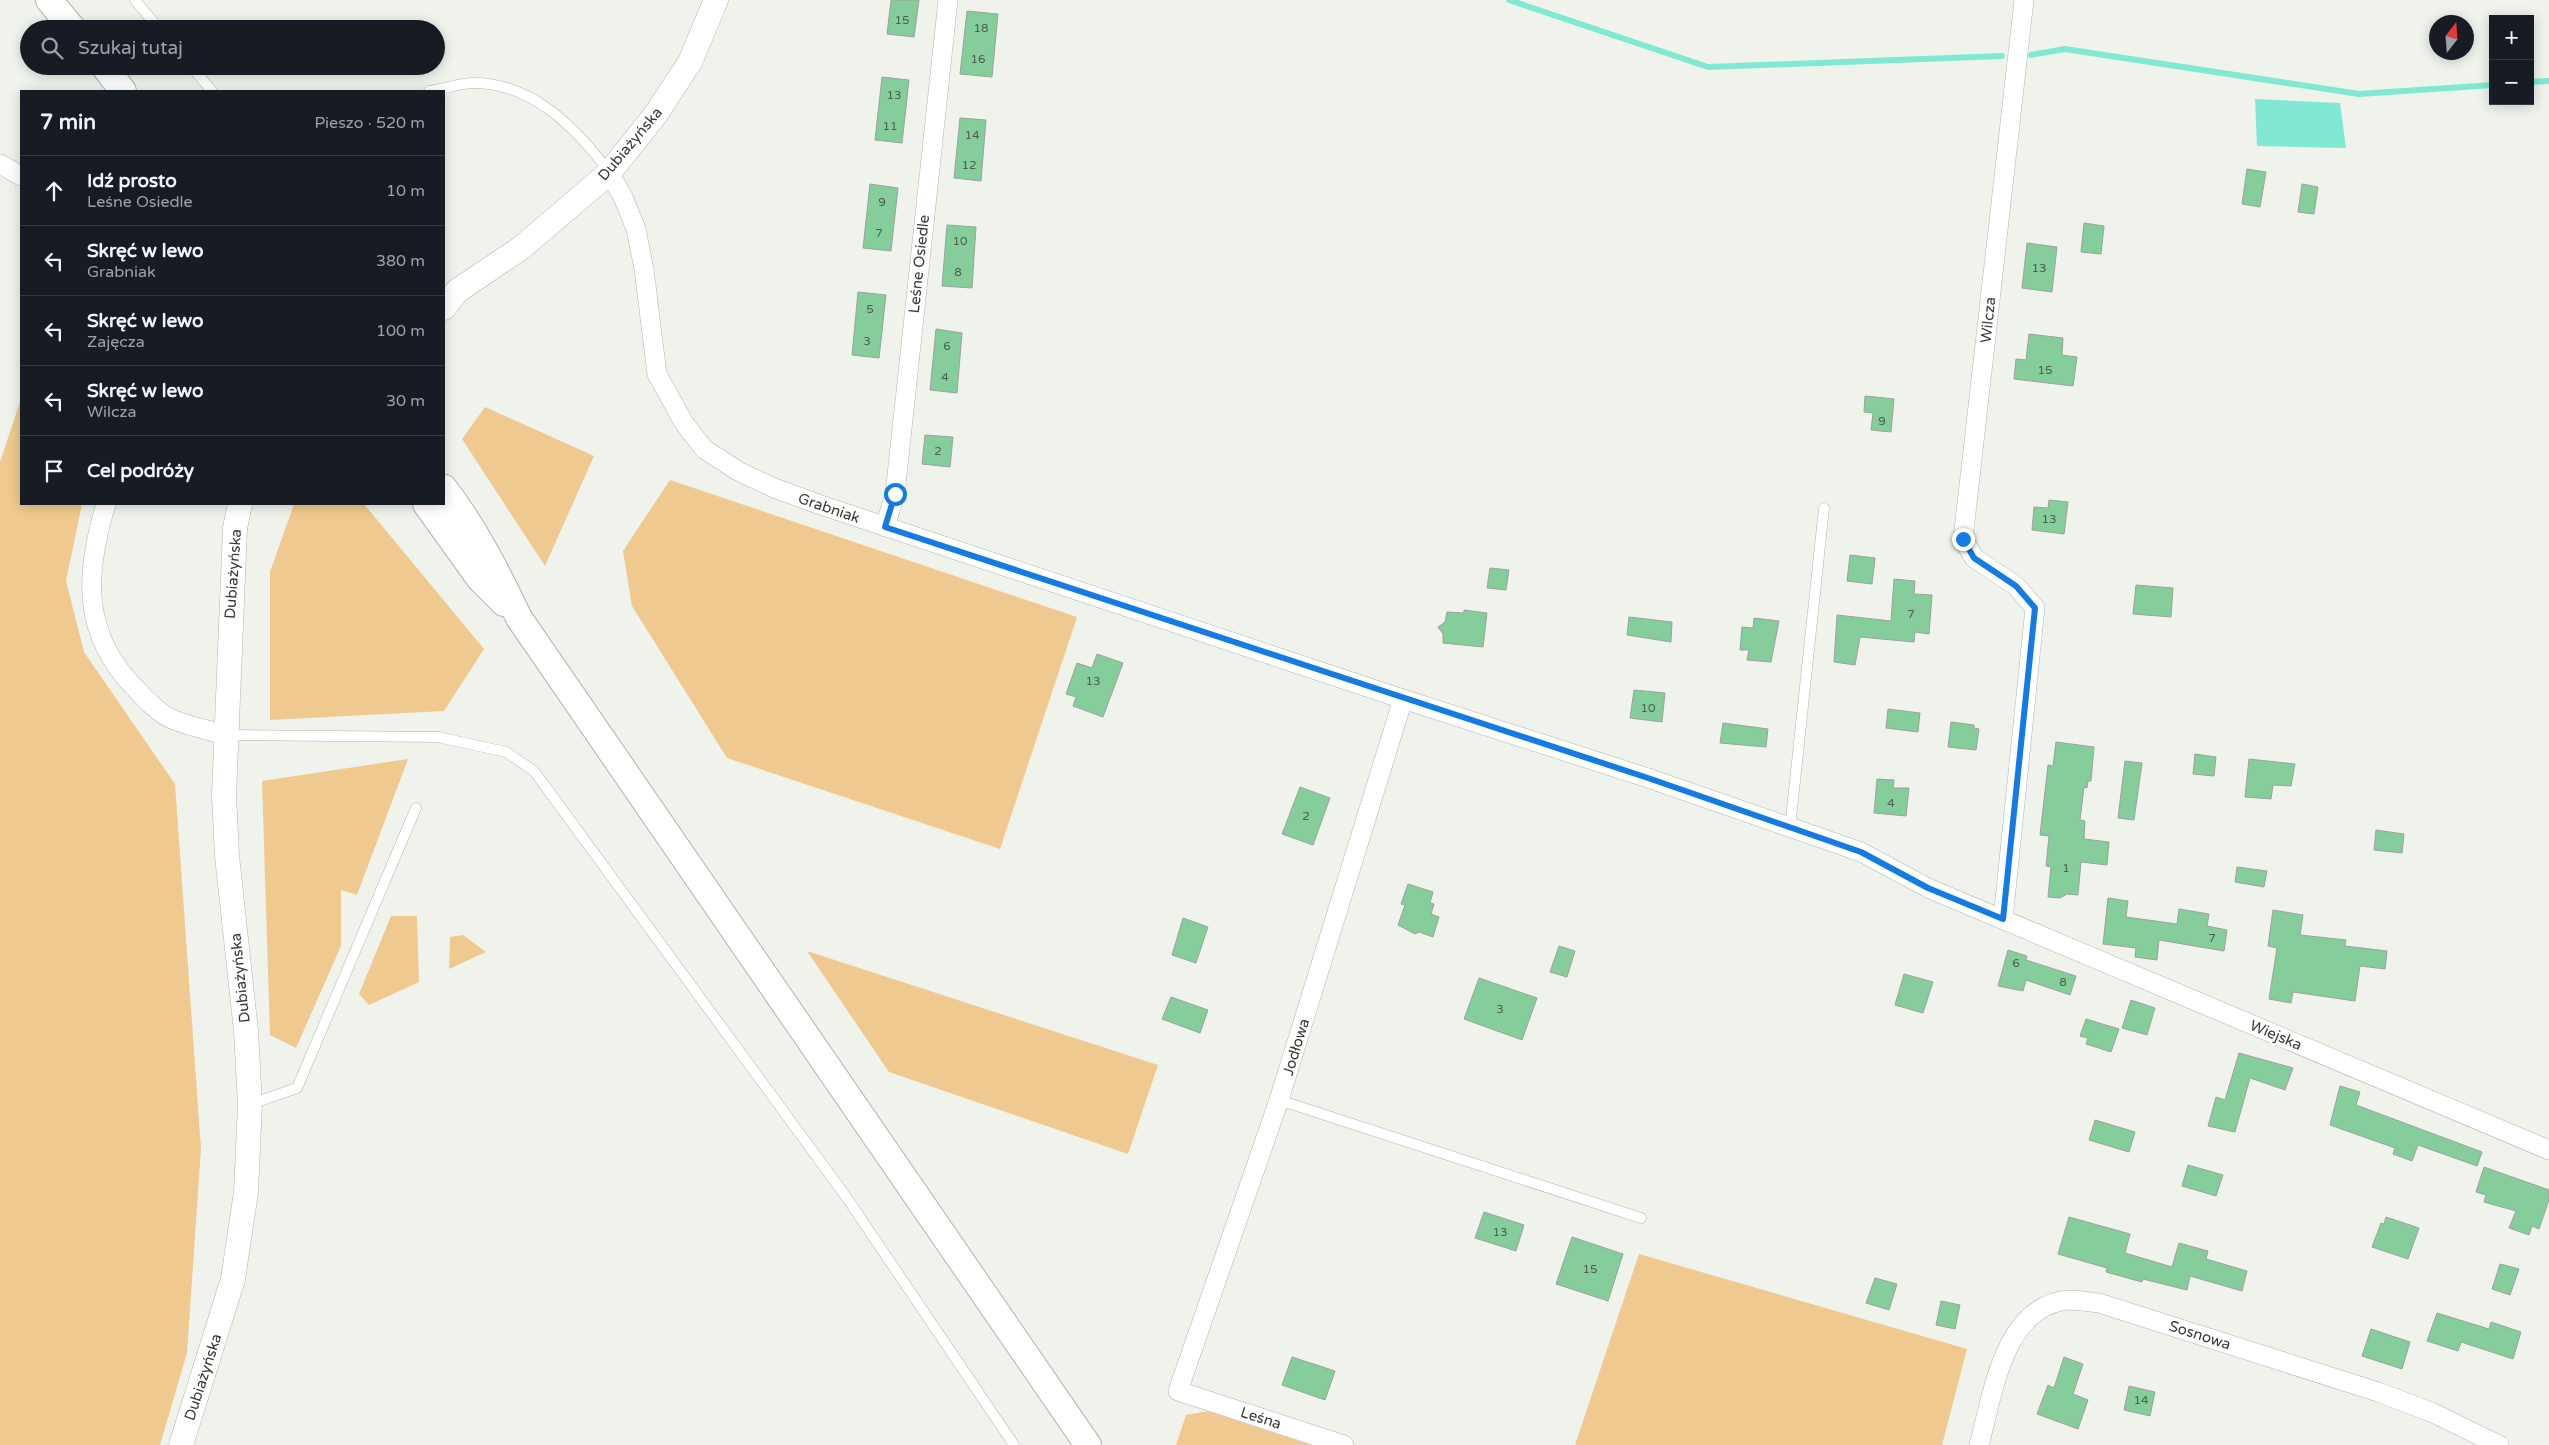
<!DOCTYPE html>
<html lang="pl">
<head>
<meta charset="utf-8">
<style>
  :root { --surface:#171b24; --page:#20242c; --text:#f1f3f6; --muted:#9ea1a6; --line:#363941 }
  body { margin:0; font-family:"Varela Round",sans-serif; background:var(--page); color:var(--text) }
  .controls { position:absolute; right:15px; top:15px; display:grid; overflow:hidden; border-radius:0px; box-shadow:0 2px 12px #0003 }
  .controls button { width:45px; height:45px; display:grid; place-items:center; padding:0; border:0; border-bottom:1px solid var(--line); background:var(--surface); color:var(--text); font:25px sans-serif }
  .compass { position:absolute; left:2429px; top:15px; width:45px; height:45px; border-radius:50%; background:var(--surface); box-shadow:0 2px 12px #0003; rotate:17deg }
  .stop { position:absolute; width:15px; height:15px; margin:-11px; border:4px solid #137be3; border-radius:50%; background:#fff }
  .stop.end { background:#137be3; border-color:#fff; box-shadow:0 1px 5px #0008 }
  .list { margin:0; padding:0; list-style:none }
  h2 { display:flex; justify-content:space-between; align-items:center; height:65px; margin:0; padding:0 20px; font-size:21px }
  h2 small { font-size:16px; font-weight:400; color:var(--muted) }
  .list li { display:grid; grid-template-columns:32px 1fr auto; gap:15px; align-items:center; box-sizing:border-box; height:70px; padding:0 20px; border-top:1px solid var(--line) }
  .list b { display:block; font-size:19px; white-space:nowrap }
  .list p { margin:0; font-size:16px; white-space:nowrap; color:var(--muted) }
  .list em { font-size:16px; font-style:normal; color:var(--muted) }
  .icon { flex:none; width:28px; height:28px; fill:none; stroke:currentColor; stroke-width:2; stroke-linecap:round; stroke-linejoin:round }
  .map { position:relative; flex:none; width:2549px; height:1445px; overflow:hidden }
  .search { position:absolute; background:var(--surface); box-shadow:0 2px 12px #0003; left:20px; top:20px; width:425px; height:55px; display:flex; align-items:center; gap:12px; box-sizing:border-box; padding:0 18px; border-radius:28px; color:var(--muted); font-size:19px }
  .panel { position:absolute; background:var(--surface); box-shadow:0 2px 12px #0003; left:20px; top:90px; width:425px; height:415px; border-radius:0px }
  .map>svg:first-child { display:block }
  .green { fill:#efc98f }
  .water { fill:#81e8d3 }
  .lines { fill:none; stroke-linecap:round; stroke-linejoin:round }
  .stream { stroke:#81e8d3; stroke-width:6 }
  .building { fill:#85cd9b; stroke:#9ca29e }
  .service-casing { stroke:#b1b5ae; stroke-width:11 }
  .minor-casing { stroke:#b1b5ae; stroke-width:20 }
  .tertiary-casing { stroke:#b1b5ae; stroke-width:25 }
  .secondary-casing { stroke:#b1b5ae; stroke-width:28 }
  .service { stroke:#fff; stroke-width:10 }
  .minor { stroke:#fff; stroke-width:19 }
  .tertiary { stroke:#fff; stroke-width:24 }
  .secondary { stroke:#fff; stroke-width:26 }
  .route { stroke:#137be3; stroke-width:6 }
  .labels { text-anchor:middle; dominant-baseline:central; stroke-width:4; stroke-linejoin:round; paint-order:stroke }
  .number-label { font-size:12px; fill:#4c5f50 }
  .street-label { font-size:15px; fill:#393a37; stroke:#fff }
</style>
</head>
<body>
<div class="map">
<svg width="2549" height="1445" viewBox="0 0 2549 1445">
  <rect width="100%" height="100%" fill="#f0f3ec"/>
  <path class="green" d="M21 399V504H82L66 581 84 652 175 784 201 1149 187 1353 160 1445H0V462Z
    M485 407 594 456 545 566 462 439Z
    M670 480 1077 617 1000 849 727 758 632 606 623 551Z
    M294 504H364L484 649 444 711 270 720V572Z
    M408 759 357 895 341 890V946L296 1048 270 1035 262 781Z
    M391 916H417L419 982 369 1005 359 994Z
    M463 935 486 952 449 969 450 937Z
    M807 951 1158 1065 1128 1154 889 1072Z
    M1639 1254 1967 1349 1942 1445H1575Z
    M1208 1411 1311 1445H1176L1186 1415Z"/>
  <path class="water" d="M2255 99 2340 103 2346 148 2257 146Z"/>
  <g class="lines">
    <path class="stream" d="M1509 0 1708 67 2002 56
      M2031 55 2065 49 2359 94 2493 85
      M2530 82 2549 81"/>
  </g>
  <path class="building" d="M891 0H919L914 37 887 34Z
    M967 11 998 14 992 77 960 74Z
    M882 77 909 80 902 143 875 140Z
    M960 118 986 120 981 181 954 178Z
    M2247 169 2266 172 2260 207 2242 204Z
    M870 184 898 188 891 251 863 248Z
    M2302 184 2318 187 2314 214 2298 212Z
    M2084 223 2104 226 2101 254 2081 252Z
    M947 225 976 227 972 288 942 286Z
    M2027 243 2057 247 2052 292 2022 288Z
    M858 292 886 295 879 358 852 355Z
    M936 329 962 333 957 393 930 390Z
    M2029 334 2063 338 2062 355 2077 357 2073 386 2014 379 2016 359 2026 360Z
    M1865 396 1894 399 1891 432 1871 430 1873 413 1864 412Z
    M925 435 953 437 950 467 922 464Z
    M2049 500 2068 502 2064 534 2032 530 2034 507 2048 508Z
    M1850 555 1875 558 1872 584 1847 581Z
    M1490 568 1509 570 1506 590 1487 588Z
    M1894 579 1915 581 1914 594 1932 595 1929 634 1915 632 1914 642 1860 637 1855 665 1834 662 1837 615 1891 621Z
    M2136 585 2173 588 2171 617 2133 614Z
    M1464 610 1487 613 1483 647 1443 643V634L1438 627 1445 622 1447 612 1464 613Z
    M1629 617 1672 622 1671 642 1627 635Z
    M1754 618 1779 621 1771 662 1747 660 1749 650H1740L1742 627 1753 628Z
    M1097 654 1123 663 1103 717 1073 706 1076 697 1066 694 1077 663 1092 668Z
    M1634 690 1665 693 1662 722 1630 718Z
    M1888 709 1920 713 1918 732 1886 728Z
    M1951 722 1974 725V728L1979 729 1976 750 1948 747Z
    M1723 723 1768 729 1766 747 1720 743Z
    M2056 742 2094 747 2091 781H2088L2087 788 2084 787 2080 820 2085 821 2084 839 2109 842 2107 865 2081 862 2078 895 2067 894 2060 898 2048 897 2051 867 2046 866 2049 836 2040 835 2048 765 2053 766Z
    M2195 754 2216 757 2214 776 2193 774Z
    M2249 759 2295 764 2291 786 2273 785 2271 799 2245 797Z
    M2125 761 2142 763 2134 820 2118 818Z
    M1877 779 1894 780 1893 788H1909L1906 816 1874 813Z
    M1300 787 1330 798 1313 845 1282 834Z
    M2376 830 2404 834 2402 853 2374 850Z
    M2237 867 2267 871 2264 887 2235 882Z
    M1408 884 1433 892 1430 903 1434 904 1431 914 1439 917 1433 937 1419 932 1415 934 1398 925 1405 905 1401 904Z
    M2108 898 2128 901 2126 917 2177 924 2179 909 2209 914 2207 926 2227 930 2224 951 2159 940 2157 960 2135 957 2136 948 2103 944Z
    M2273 910 2303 915 2300 935 2346 940 2345 946 2387 951 2385 969 2360 966 2355 1001 2293 992 2291 1003 2269 999 2277 948 2268 946Z
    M1183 918 1208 927 1196 963 1172 955Z
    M1559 946 1575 951 1567 977 1550 972Z
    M2008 950 2027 956 2026 960 2076 976 2070 995 2026 980 2023 991 1998 986Z
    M1904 974 1933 982 1923 1013 1895 1005Z
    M1479 978 1537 998 1522 1040 1464 1019Z
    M1171 997 1208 1010 1200 1033 1162 1019Z
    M2131 1000 2155 1008 2147 1035 2122 1028Z
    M2086 1019 2119 1029 2111 1052 2086 1044 2088 1038 2080 1036Z
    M2239 1053 2293 1068 2285 1090 2250 1078 2235 1132 2208 1126 2216 1097 2225 1100Z
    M2340 1086 2360 1092 2356 1105 2482 1152 2477 1166 2418 1145 2412 1161 2393 1154 2395 1148 2330 1125Z
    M2095 1120 2135 1132 2129 1152 2089 1140Z
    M2188 1165 2223 1175 2216 1196 2182 1186Z
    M2484 1167 2549 1190V1200L2539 1229 2532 1226 2529 1235 2509 1228 2516 1211 2484 1202 2486 1195 2476 1192Z
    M1484 1212 1524 1225 1516 1251 1475 1238Z
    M2069 1217 2130 1234 2125 1253 2172 1267 2179 1243 2208 1251 2206 1259 2247 1271 2242 1291 2190 1276 2187 1290 2143 1279 2142 1282 2106 1272 2107 1268 2058 1254Z
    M2386 1217 2419 1228 2408 1259 2372 1247 2381 1223 2384 1224Z
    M1572 1237 1623 1254 1608 1301 1556 1284Z
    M2500 1264 2519 1269 2510 1295 2492 1289Z
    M1875 1278 1897 1284 1889 1310 1866 1303Z
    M1941 1301 1960 1305 1955 1329 1936 1325Z
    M2437 1313 2489 1329 2491 1322 2521 1332 2513 1359 2461 1342 2458 1351 2427 1341Z
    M2371 1329 2410 1342 2402 1369 2362 1356Z
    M1292 1357 1335 1371 1325 1400 1282 1385Z
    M2064 1357 2083 1364 2073 1394 2088 1400 2078 1429 2037 1414 2048 1385 2054 1388Z
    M2129 1386 2155 1392 2150 1416 2124 1410Z"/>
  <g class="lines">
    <defs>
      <path id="service" d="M135 0 159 29
        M191 66 212 91
        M429 91C444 89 460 83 474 83 533 83 577 129 609 172
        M226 735 438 737 506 752 534 771 847 1198 1014 1445
        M1790 828 1824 508
        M1279 1100 1641 1218
        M251 1104 297 1088 416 808"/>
      <path id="minor" d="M0 164 21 176
        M609 173 623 197 636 229 644 269 657 374 684 423 704 449 738 471 774 488 818 504 1403 699 1648 778 1861 852 1928 888 2549 1150
        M106 504C85 573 81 634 136 689 146 700 160 715 174 720 191 727 209 730 226 735
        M885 527 895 494 948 0
        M2003 919 2035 608 2016 586 1974 558 1963 539 2024 0
        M1344 1445 1178 1391 1279 1100 1403 699
        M1979 1445C1993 1395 2003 1306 2068 1300 2078 1300 2089 1302 2099 1303L2378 1392 2431 1412 2499 1445"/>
      <path id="tertiary" d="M444 308 457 291 521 248 609 173 656 114 690 62 716 0
        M181 1445 233 1279 246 1192 250 1104 246 1031 227 856 224 795 235 528 240 504"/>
      <path id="secondary" d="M49 0 73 29
        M104 66 123 91
        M444 488C475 528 497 572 519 618L1088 1445
        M426 504 479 578 504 603"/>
    </defs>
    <use href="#service" class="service-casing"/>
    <use href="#minor" class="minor-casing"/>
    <use href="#tertiary" class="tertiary-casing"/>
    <use href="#secondary" class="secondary-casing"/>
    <use href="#service" class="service"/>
    <use href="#minor" class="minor"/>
    <use href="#tertiary" class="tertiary"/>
    <use href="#secondary" class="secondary"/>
  </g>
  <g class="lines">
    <path class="route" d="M895 494 885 527 1648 778 1861 852 1928 888 2003 919 2035 608 2016 586 1974 558 1963 539"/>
  </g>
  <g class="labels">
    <g class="number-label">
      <text x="902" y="20">15</text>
      <text x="981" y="28">18</text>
      <text x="978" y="59">16</text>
      <text x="894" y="95">13</text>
      <text x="890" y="126">11</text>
      <text x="972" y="135">14</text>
      <text x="969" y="165">12</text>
      <text x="882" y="202">9</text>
      <text x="879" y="233">7</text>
      <text x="960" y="241">10</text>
      <text x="2039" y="268">13</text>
      <text x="958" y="272">8</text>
      <text x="870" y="309">5</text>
      <text x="867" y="341">3</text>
      <text x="947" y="346">6</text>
      <text x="2045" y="370">15</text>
      <text x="945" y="377">4</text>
      <text x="1882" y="421">9</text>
      <text x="938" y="451">2</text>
      <text x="2049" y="519">13</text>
      <text x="1911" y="614">7</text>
      <text x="1093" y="681">13</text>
      <text x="1648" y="708">10</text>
      <text x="1891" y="803">4</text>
      <text x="1306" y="816">2</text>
      <text x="2066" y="868">1</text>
      <text x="2212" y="938">7</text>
      <text x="2016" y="963">6</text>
      <text x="2063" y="982">8</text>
      <text x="1500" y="1009">3</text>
      <text x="1500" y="1232">13</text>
      <text x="1590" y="1269">15</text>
      <text x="2141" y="1400">14</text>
    </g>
    <g class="street-label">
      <text transform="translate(630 144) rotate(-50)">Dubiażyńska</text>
      <text transform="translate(919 264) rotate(-84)">Leśne Osiedle</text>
      <text transform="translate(1988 320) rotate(-84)">Wilcza</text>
      <text transform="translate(829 508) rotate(19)">Grabniak</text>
      <text transform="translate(233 574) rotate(-86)">Dubiażyńska</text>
      <text transform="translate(240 978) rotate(-96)">Dubiażyńska</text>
      <text transform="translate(2276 1035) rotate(23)">Wiejska</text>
      <text transform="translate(1296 1047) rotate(-73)">Jodłowa</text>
      <text transform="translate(2200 1335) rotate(18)">Sosnowa</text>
      <text transform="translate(203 1377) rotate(-72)">Dubiażyńska</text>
      <text transform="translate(1261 1418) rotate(18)">Leśna</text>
    </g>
  </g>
</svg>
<div class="controls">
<button>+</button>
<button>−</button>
</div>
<svg class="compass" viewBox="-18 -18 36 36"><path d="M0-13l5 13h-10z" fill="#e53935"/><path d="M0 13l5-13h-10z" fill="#9ea1a6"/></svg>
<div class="stop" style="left:895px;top:494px"></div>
<div class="stop end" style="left:1963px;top:539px"></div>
<div class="search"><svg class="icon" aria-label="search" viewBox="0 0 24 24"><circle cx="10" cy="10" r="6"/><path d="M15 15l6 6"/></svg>Szukaj tutaj</div>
<section class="panel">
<h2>7 min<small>Pieszo · 520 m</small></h2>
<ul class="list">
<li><svg class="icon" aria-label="ahead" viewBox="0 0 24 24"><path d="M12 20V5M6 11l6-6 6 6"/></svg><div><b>Idź prosto</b><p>Leśne Osiedle</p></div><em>10 m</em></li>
<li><svg class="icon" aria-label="left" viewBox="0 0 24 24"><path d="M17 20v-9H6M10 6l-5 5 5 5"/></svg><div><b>Skręć w lewo</b><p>Grabniak</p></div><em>380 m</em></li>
<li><svg class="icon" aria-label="left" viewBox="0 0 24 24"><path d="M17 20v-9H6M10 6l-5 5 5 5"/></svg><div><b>Skręć w lewo</b><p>Zajęcza</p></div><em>100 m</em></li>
<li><svg class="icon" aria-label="left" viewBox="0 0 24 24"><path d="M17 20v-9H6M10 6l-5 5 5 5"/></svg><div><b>Skręć w lewo</b><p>Wilcza</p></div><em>30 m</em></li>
<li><svg class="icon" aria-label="arrive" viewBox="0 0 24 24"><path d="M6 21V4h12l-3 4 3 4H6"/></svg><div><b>Cel podróży</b></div></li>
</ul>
</section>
</div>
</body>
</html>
